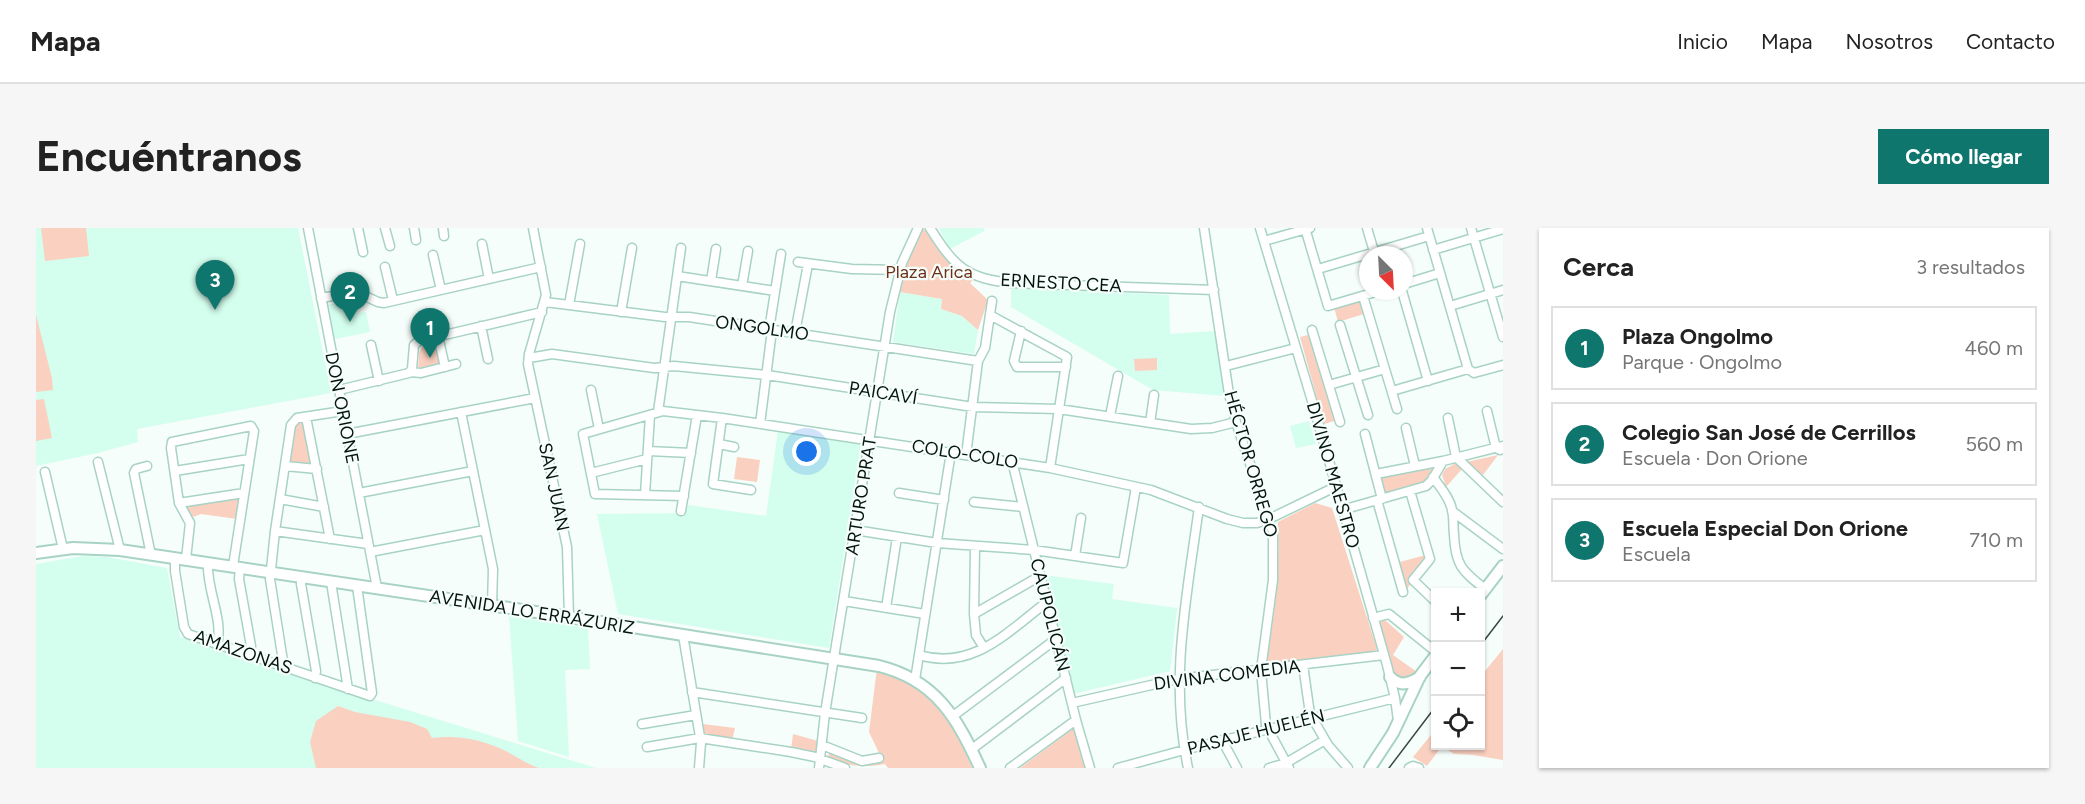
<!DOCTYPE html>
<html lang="es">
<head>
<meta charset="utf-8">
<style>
  :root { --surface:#fff; --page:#f6f6f6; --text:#222; --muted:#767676; --line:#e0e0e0; --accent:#0f766e }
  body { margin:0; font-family:Figtree,sans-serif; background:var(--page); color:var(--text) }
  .controls { position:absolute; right:18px; bottom:18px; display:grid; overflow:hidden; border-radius:0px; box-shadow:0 2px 4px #0004 }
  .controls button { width:54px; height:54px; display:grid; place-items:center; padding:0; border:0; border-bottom:2px solid var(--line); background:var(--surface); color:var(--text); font:30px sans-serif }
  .compass { position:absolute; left:1323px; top:18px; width:54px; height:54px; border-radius:50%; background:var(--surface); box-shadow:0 2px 4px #0004; rotate:156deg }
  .you { position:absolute; left:771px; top:224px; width:21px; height:21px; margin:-15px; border:4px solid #fff; border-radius:50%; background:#1a73e8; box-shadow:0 0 0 9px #1a73e833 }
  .badge { display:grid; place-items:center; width:39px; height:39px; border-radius:50%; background:var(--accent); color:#fff; font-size:20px; font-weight:700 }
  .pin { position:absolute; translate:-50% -50px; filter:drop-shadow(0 2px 3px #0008) }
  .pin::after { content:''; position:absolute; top:32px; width:21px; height:18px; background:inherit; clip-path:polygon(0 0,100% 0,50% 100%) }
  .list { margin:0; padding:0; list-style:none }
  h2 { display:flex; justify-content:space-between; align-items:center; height:78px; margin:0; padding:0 24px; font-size:26px }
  h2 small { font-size:20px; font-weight:400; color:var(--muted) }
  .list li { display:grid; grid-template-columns:39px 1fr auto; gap:18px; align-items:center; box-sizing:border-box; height:84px; margin:0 12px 12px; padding:0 12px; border:2px solid var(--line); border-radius:0px }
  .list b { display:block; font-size:22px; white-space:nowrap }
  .list p { margin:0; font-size:20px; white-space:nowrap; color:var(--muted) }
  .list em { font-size:20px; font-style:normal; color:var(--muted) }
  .icon { flex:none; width:33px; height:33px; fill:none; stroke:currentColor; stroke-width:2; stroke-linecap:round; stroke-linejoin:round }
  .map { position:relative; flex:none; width:1467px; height:540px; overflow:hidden; border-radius:0px }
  header { display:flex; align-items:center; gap:36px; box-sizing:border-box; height:84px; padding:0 30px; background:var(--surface); border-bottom:2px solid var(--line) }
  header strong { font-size:28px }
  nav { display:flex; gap:33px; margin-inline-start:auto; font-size:21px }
  .intro { display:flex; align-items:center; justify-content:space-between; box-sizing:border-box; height:144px; padding:0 36px }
  h1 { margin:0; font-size:42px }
  .button { padding:15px 27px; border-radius:0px; background:var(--accent); color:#fff; font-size:21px; font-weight:700 }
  main { display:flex; gap:36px; padding:0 36px }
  aside { flex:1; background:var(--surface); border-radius:0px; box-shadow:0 2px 4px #0004 }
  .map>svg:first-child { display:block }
  .built { fill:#d4feee }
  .green { fill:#fad0c0 }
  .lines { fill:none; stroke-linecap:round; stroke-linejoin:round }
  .minor-casing { stroke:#a8d3c4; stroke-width:11 }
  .major-casing { stroke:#a8d3c4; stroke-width:14 }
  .minor { stroke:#fff; stroke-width:8 }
  .major { stroke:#fff; stroke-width:10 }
  .rail { stroke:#3a4743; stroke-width:1.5 }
  .labels { text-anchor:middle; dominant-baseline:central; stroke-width:4.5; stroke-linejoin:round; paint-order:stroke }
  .park-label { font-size:18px; fill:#6e321a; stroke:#f5fefa }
  .street-label { font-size:18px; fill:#05140f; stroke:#f5fefa }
</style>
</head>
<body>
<header>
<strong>Mapa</strong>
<nav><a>Inicio</a><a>Mapa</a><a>Nosotros</a><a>Contacto</a></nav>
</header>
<div class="intro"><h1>Encuéntranos</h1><a class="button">Cómo llegar</a></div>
<main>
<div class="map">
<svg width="1467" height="540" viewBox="0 0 1467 540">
  <rect width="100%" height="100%" fill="#f5fefa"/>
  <path class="built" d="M0 0H262L295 165 101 201 102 214 62 225 0 238Z
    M903 0H948V3L914 21Z
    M975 60 1133 67 1134 106 1179 103 1189 168 1117 162 975 79Z
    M864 64 906 71 905 81 926 88 942 102 938 126 857 114Z
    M320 71 323 85 330 84 334 104 299 111 291 77Z
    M1273 193 1280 216 1260 220 1254 198Z
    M742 203 825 216 793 420 582 386 561 286 650 285 652 277 730 288Z
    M46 328 71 329 131 340 144 409 339 472 560 540H0V336Z
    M1008 347 1078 356 1076 371 1141 380 1134 443 1037 466Z
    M473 388 552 400 554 441 529 442 533 529 482 513Z"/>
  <path class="green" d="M5 0H50L53 28 9 33Z
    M887 0 921 41 937 52 934 55 952 72 942 102 926 88 905 81 906 71 864 64 870 35Z
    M1324 72 1328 86 1302 94 1298 79Z
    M0 87 16 150 17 162 0 164Z
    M1276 106 1302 192 1288 196 1264 109Z
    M402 113 406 136 382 142 383 124 388 116Z
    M1121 130V142L1099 143 1098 131Z
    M8 171 16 210 0 213V172Z
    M268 191 278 238 252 236 257 199 261 194Z
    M1462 227 1447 247 1430 234Z
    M701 229 724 232 721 254 698 251Z
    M1422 234 1427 240 1410 259 1406 247 1409 241Z
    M1399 237 1387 256 1349 266 1344 249Z
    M205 267 201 291 165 286 157 289 148 276Z
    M1279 275 1296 280 1341 421 1335 425 1234 435 1231 432C1239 384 1244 343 1242 294Z
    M1390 327 1392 332 1371 361 1369 356 1366 355 1360 335Z
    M1349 392 1368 409 1357 427 1381 444 1375 450H1357L1340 395Z
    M1467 421V532L1437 527 1418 526 1406 518 1391 538 1377 529 1399 502 1400 518H1444L1445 448Z
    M841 440C850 444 861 448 870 453 905 471 922 506 936 540H852L849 536C828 540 812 538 792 531L794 518 822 530 844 527 833 504Z
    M302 478 319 484 374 494 391 501 396 510C419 507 439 510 461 519 476 525 488 535 503 540H280L274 514 280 493Z
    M667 496 699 500 696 513 669 508Z
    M1038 500 1049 540H984Z
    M757 506 782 513 781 526 755 522Z"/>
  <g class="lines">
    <defs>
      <path id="minor" d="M272 0 341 360
        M322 0 327 24
        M349 0 354 18
        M378 0 380 12
        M407 0 408 8
        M497 0 510 67 493 126 492 136 531 319 533 389
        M894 0C918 38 930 51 976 55L1178 62
        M1168 0 1193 166 1200 194 1237 304V352L1225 442 1230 497 1253 540
        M1224 0 1276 173 1351 437 1359 470 1362 493
        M1269 0 1292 78 1343 63
        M1331 0 1339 27
        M1391 0 1432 141
        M1435 0 1467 109
        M1228 13 1274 0
        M446 16 453 51
        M1397 22 1467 1
        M397 27 405 62
        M762 34 816 41 864 42
        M349 39 357 72
        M1282 41 1393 8
        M641 48 739 63
        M675 53 680 21
        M1368 56 1404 45
        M706 58 712 23
        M1366 63 1392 153
        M1327 68 1361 181
        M285 70 320 64 342 74 348 75 505 39
        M509 74 629 89H653L942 133
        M533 77 544 16
        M1414 78 1467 62
        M585 84 596 20
        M954 87 1031 129 1014 240
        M1304 97 1332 187
        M445 98 452 131
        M733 102 745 26
        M1276 102 1304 194
        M985 103 978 133 981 139H1030
        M759 105 772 36
        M402 108 409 139
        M335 117 343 153
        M493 130 516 126 618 140 638 138 731 147 937 179 1023 181 1155 201 1176 200 1200 194
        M1190 138 1260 120
        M375 144 385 145 420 136
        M1293 157 1349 141
        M303 162 373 145 376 141 378 117 383 113 506 84
        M555 162 563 201
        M1356 163 1432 141 1438 145 1467 137
        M1451 183 1460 220 1464 222
        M425 184 457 341 456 378
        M622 184 645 20
        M1074 188 1082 148
        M270 189 294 311
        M686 190 677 256 715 262
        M1412 190 1420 229 1467 274
        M1114 195 1118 167
        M724 196 736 102
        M1370 200 1379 238
        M311 206 499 170
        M1329 206 1346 271
        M683 216 698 219
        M612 223 655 225
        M930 227 942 133 949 120 956 73
        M976 233 1040 492 1054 540
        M62 234 84 322
        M111 238 100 241 98 245 115 327
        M249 238 281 241
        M139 243 213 231
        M9 244 27 321
        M555 245 611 231
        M1340 246 1407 233
        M1397 249C1404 259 1414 270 1416 282 1418 290 1417 299 1418 306 1419 337 1426 343 1449 361
        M1374 263 1394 331 1377 352 1400 374
        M323 265 437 243
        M863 265 908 272
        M609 267 614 187
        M648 268 559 266 547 206 627 183 686 190 1014 240 1115 262 1191 291 1207 295H1221L1233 291 1299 259
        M244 271 288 279
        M1341 272 1367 364
        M938 274 987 279
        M143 275 208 265
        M1306 282 1390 258 1396 252 1407 233 1467 218
        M645 283 661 187
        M1416 283 1467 321
        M819 302 901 315 998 322 1087 335 1100 259
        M239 303 332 316
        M939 318 938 386 940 407 948 420
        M334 324 449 302
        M1039 328 1045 290
        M139 330V343L148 399 152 406 334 468 336 465 321 358
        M150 331 154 295 143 275 135 220 136 214 215 198 218 203 197 338
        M172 335C170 361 188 392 181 417
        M204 339 203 351 215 418 214 427
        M265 350V356L280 443 279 450
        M295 354 312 461
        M808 373 889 386
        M850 380 861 309
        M938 386 1004 348
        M1337 390 1353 386 1400 424
        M647 407 665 515 663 540
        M883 427C937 443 971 404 1011 374
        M1267 437 1274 486 1292 517 1312 540
        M246 438 247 433 234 351 239 303 255 197 261 190 307 183
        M879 452 915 224
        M656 464 826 490
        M1036 475 1142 451 1348 427
        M917 488 1020 411
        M606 496 660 487
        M1186 512 1201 540
        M786 517 826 533 843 530
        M611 519 664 510 755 524 779 529 809 540
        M936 521 1030 450
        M783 540 789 485 854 84 866 35 882 0
        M974 540 1040 492
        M1082 540 1148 522 1359 470
        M1152 540C1133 452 1151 367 1163 279
        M1233 540 1250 535 1289 512
        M1373 540 1377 538 1383 540"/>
      <path id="major" d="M0 325 37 320 84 322 527 388 843 438C900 452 921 490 944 540
        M1444 368 1467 338
        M1354 449C1364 459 1373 456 1384 449
        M1334 540 1357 505 1384 448 1400 427"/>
    </defs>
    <use href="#minor" class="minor-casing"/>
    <use href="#major" class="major-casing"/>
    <use href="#minor" class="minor"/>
    <use href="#major" class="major"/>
    <path class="rail" d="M1444 418 1467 388
      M1353 540 1400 478"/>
  </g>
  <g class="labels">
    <g class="park-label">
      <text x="893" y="44">Plaza Arica</text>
    </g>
    <g class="street-label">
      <text transform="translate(1025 55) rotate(3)">ERNESTO CEA</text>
      <text transform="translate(726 100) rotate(8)">ONGOLMO</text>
      <text transform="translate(847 165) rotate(9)">PAICAVÍ</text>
      <text transform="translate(306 180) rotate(79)">DON ORIONE</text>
      <text transform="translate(929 226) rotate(9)">COLO-COLO</text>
      <text transform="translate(1215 236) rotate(74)">HÉCTOR ORREGO</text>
      <text transform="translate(1297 247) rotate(74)">DIVINO MAESTRO</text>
      <text transform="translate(518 259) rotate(78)">SAN JUAN</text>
      <text transform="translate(825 268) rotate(-81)">ARTURO PRAT</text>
      <text transform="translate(496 384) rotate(9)">AVENIDA LO ERRÁZURIZ</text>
      <text transform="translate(1014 387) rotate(76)">CAUPOLICÁN</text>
      <text transform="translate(207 424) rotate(19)">AMAZONAS</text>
      <text transform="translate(1191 447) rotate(-7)">DIVINA COMEDIA</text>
      <text transform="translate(1220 504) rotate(-14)">PASAJE HUELÉN</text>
    </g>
  </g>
</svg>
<div class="controls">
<button>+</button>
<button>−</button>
<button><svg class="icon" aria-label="locate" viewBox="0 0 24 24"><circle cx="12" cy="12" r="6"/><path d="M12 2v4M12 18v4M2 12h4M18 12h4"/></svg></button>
</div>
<svg class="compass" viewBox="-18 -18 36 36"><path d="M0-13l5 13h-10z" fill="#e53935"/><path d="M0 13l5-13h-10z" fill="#767676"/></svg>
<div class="you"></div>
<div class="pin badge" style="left:394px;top:130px">1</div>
<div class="pin badge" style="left:314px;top:94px">2</div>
<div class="pin badge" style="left:179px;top:82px">3</div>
</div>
<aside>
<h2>Cerca<small>3 resultados</small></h2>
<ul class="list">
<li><span class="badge">1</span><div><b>Plaza Ongolmo</b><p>Parque · Ongolmo</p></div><em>460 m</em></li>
<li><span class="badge">2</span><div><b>Colegio San José de Cerrillos</b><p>Escuela · Don Orione</p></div><em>560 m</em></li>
<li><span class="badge">3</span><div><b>Escuela Especial Don Orione</b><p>Escuela</p></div><em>710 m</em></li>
</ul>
</aside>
</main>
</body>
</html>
